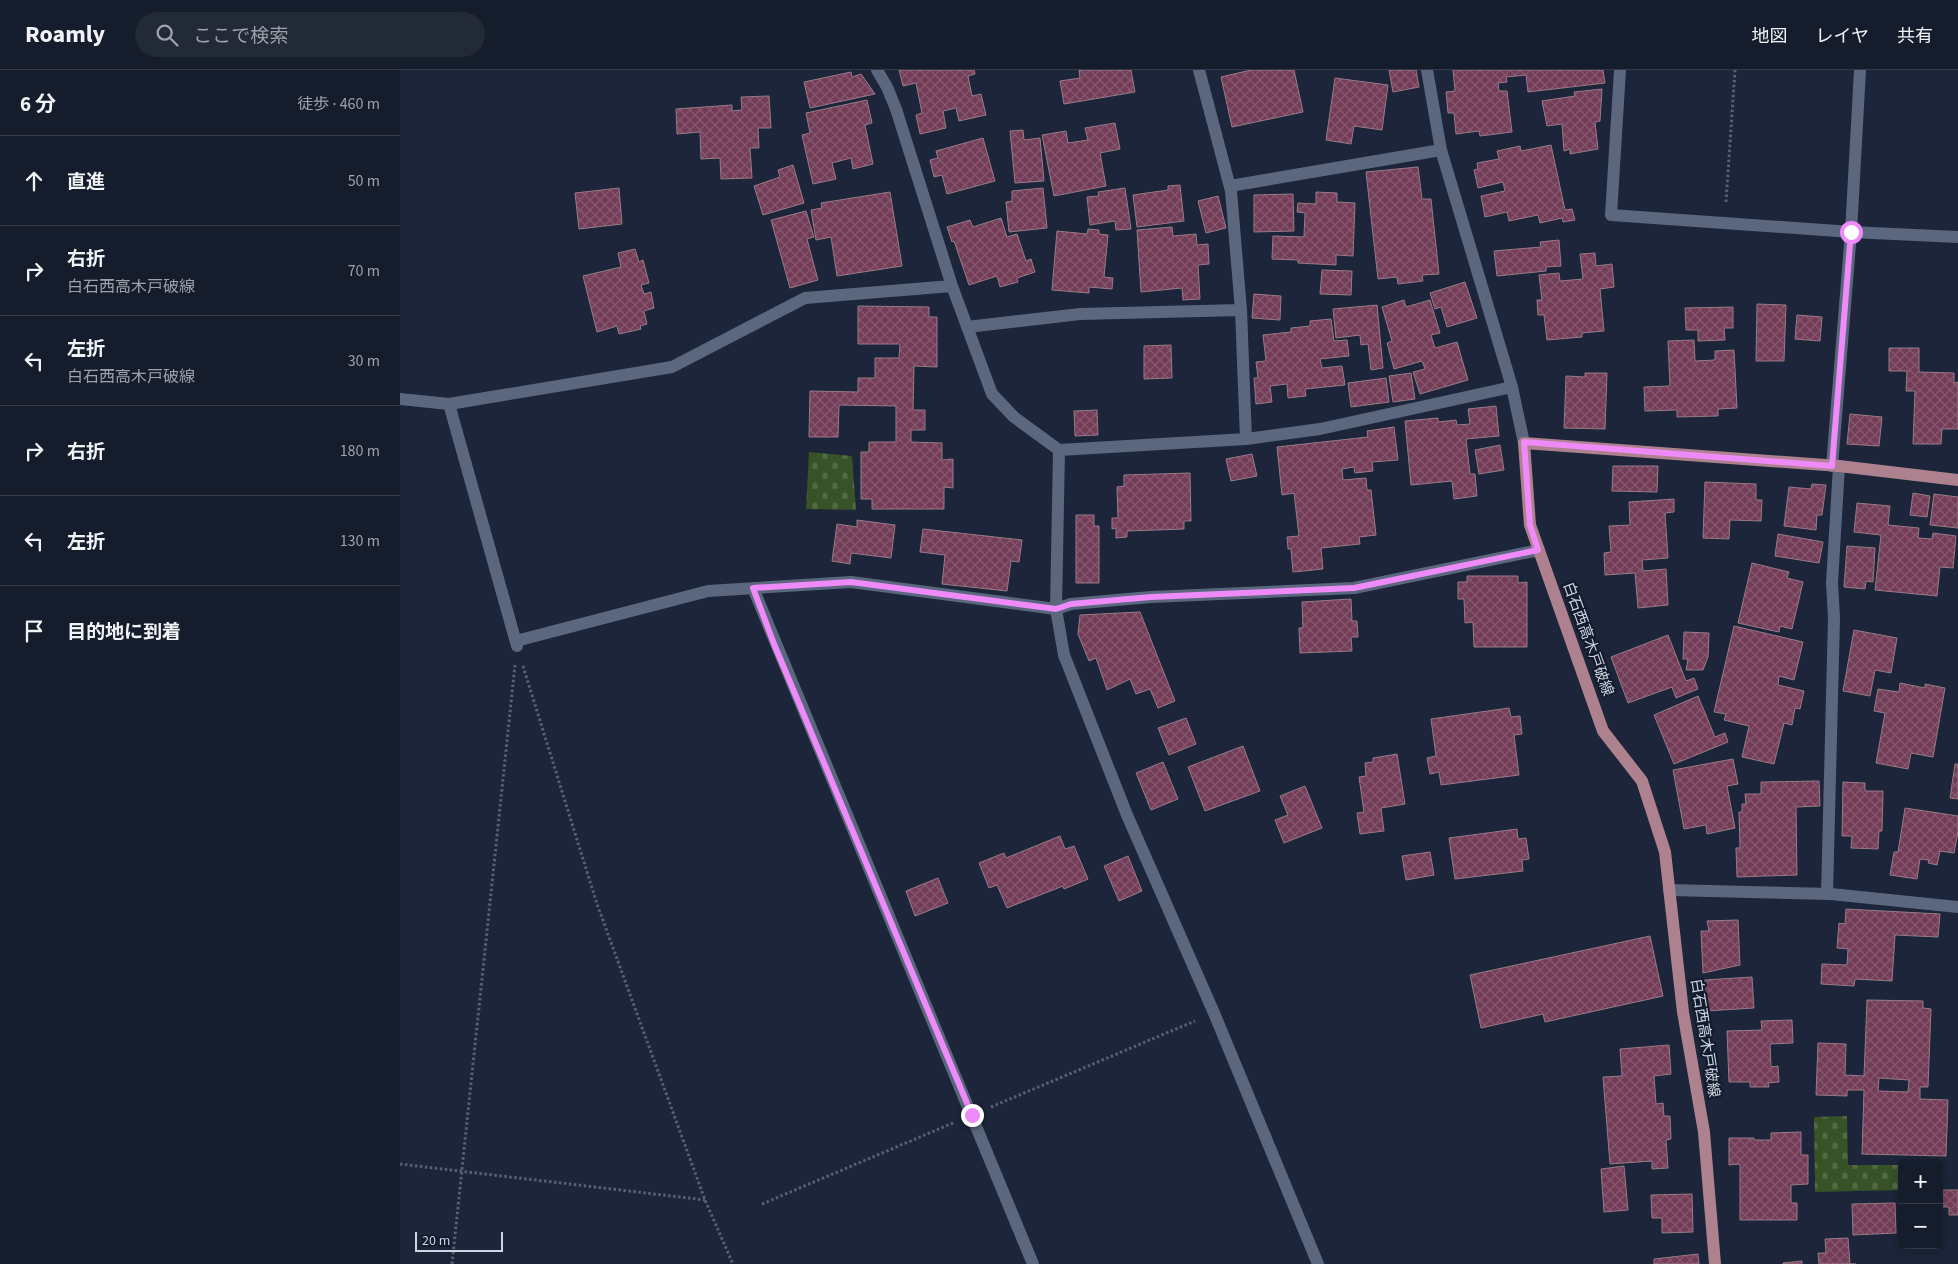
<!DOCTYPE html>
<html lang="ja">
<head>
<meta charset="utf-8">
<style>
  :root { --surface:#151c2b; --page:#222937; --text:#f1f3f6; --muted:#9da1a9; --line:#343a47 }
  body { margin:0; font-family:"Source Sans 3","Noto Sans JP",sans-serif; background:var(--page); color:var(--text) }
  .controls { position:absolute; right:15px; bottom:15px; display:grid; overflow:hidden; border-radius:8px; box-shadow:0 2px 8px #0003 }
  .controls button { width:45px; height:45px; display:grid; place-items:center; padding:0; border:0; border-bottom:1px solid var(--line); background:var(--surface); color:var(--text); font:25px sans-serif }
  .scale { position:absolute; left:15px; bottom:12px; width:88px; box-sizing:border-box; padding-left:5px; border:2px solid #ced4e1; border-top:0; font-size:14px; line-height:18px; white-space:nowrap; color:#ced4e1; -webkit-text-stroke:4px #131c2e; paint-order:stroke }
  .stop { position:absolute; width:15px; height:15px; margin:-11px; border:4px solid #ee8bf8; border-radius:50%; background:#fff }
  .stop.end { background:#ee8bf8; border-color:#fff; box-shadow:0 1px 5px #0008 }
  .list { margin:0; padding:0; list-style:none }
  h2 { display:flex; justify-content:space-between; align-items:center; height:65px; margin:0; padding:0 20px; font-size:21px }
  h2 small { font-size:16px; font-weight:400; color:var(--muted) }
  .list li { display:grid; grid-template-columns:32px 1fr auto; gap:15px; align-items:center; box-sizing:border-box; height:90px; padding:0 20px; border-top:1px solid var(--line) }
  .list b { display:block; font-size:19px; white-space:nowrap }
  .list p { margin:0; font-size:16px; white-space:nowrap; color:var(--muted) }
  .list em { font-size:16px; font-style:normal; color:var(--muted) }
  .icon { flex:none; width:28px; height:28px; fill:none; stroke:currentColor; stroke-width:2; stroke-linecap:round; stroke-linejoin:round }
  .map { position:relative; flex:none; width:1558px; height:1194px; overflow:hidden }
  header { display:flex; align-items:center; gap:30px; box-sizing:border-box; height:70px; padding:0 25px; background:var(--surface); border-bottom:1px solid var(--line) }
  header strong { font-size:24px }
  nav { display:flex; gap:28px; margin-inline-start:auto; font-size:18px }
  .search { width:350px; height:45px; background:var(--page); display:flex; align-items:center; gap:12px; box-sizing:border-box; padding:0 18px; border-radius:28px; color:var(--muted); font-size:19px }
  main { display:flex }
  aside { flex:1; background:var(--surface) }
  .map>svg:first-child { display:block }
  .cemetery { fill:url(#cemetery-stones) }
  .building { fill:url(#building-cross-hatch); stroke:#987b87; fill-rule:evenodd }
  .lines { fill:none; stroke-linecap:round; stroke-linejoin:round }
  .path { stroke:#586072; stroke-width:3; stroke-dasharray:2.5 2.5; stroke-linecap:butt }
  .minor { stroke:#5b677e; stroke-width:12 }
  .major { stroke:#ae818f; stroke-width:12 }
  .route { stroke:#ee8bf8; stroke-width:6 }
  .labels { text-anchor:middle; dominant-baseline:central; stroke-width:4.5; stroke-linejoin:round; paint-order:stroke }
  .street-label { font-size:15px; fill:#ced4e1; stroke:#131c2e }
</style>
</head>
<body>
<header>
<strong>Roamly</strong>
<div class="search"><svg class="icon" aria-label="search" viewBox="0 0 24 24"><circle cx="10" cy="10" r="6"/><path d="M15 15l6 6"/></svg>ここで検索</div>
<nav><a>地図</a><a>レイヤ</a><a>共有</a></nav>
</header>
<main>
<aside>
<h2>6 分<small>徒歩 · 460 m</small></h2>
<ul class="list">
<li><svg class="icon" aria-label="ahead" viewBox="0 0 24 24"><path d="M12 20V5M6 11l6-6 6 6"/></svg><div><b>直進</b></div><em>50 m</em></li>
<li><svg class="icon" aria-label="right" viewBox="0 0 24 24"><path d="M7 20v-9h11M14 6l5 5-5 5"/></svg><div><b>右折</b><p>白石西高木戸破線</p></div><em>70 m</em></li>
<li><svg class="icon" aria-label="left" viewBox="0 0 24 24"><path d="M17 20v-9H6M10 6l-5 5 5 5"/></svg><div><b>左折</b><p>白石西高木戸破線</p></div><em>30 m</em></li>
<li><svg class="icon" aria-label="right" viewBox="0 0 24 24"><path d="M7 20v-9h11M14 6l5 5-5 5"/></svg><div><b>右折</b></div><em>180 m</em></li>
<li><svg class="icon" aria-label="left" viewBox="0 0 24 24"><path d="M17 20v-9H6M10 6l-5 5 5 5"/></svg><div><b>左折</b></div><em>130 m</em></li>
<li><svg class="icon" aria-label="arrive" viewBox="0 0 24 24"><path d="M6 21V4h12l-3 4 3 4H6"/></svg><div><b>目的地に到着</b></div></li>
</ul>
</aside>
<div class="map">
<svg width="1558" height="1194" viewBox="0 0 1558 1194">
  <defs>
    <pattern id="cemetery-stones" width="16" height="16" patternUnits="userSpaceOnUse" patternTransform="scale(1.25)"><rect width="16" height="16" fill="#385227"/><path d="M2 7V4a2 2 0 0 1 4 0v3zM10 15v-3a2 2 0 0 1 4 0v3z" fill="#546a46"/></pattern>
    <pattern id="building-cross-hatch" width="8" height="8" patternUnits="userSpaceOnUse" patternTransform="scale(1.25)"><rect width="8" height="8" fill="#733c57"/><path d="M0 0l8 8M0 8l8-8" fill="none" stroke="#86576f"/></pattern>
  </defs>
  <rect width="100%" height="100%" fill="#1c2539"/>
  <path class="cemetery" d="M409 382 452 386 456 440 406 439Z
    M1447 1046 1448 1095H1502V1120L1415 1122 1414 1047Z"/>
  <path class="building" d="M499 0H574L575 4 568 6 572 26 581 24 586 45 559 51 556 38 543 41 546 58 520 64 516 45 522 43 516 13 503 16Z
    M679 0H731L735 22 664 34 660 11 680 8Z
    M894 0 903 42 832 57 821 7 851 0Z
    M989 0H1016L1019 17 993 22Z
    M1053 0H1203L1205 13 1128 22 1126 5 1106 7 1107 12 1098 13 1099 21H1107L1112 62 1080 66 1079 61 1056 64 1054 43H1048L1046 22 1055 21Z
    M451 2 452 7 461 4 475 24 410 38 404 12Z
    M935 8 988 15 982 60 954 56 951 74 926 70Z
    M1202 19 1200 51 1195 52 1198 79 1170 84V79L1164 81 1162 54 1147 56 1142 31 1175 26 1174 22Z
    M369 26 371 58H358L359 78H350L352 108 321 109 320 88 301 89 300 62 277 64 276 39 332 35V41L342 40 341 27Z
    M467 30 472 53 465 55 473 94 453 99 451 88 432 93 436 109 413 114 402 65 410 63 406 43Z
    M715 53 720 79 700 83 706 116 654 126 642 65 666 61 668 73 688 70 685 58Z
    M623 60 624 70 640 68 644 111 615 113 610 61Z
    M583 68 595 111 547 124 542 105 534 107 530 90 538 88 536 81Z
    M1151 75 1165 140 1172 139 1175 150 1163 152 1162 148 1140 153 1138 145 1109 151 1107 142 1085 147 1081 126 1105 121 1103 112 1078 118 1074 100 1078 99 1077 93 1099 89 1097 81 1120 76 1121 81Z
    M393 95 404 133 363 145 354 116 380 107 378 100Z
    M1018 97 1022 129H1031L1039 204 1022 205 1023 211 998 214 997 207 978 209 966 102Z
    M780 115 784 151 737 157 733 125 768 120V116Z
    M219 118 222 154 179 159 175 123Z
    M643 118 647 158 609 162 606 132 612 131V121Z
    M725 118 731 159 716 160 715 151 690 155 687 127 699 126 698 122Z
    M490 122 502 196 437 206 431 167 416 170 411 140 422 138 421 133Z
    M916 122 937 123V132L955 133 953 186 936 185V195L898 193V190L872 189 873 166 904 167 905 143 897 142 898 133 916 134Z
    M893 124 894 161 854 162V125Z
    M818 126 826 158 806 163 798 131Z
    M406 141 414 167 407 169 418 210 390 218 371 150Z
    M601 148 607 167 617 164 626 191 631 189 635 202 617 208 618 212 600 217 597 206 569 215 554 171 552 172 547 157 570 150 573 157Z
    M772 157 773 166 796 164 797 175 808 174 809 194 798 195 800 229 783 230 782 218 741 222 737 160Z
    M688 159 699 160V164L708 165 704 207 713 208 712 219 689 217V223L652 220 657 161 687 164Z
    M1159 170 1161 196 1146 197V201L1097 206 1094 181 1141 177 1140 172Z
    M235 179 239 192 243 190 249 213 241 215 244 224 251 222 254 238 244 241 247 254 240 256 241 259 219 264 217 256 197 262 183 206 221 197 218 183Z
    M1195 183 1196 196 1212 194 1214 217 1200 219 1204 261 1182 263V267L1147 270 1144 245H1138L1137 230H1142L1139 205 1159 203 1160 211 1183 209 1180 184Z
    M922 200 952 201 951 225 920 224Z
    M1065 212 1077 248 1047 257 1041 237 1035 239 1030 223Z
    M854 224 881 226 880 250 852 248Z
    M1004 230 1006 237 1030 230 1040 263 1031 265 1035 278 1057 272 1068 310 1020 324 1013 302 1025 299 1022 291 994 299 987 273 992 271 982 237Z
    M1357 234 1386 235 1384 291H1356Z
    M977 235 983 298 971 300 968 274 961 275 960 265 936 268 933 239Z
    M458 236 529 237V247H537V297L514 296 513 340H525V360H511V372L542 373V390L553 389V418L544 417V439H472V429H461V382H469V372H496V336L439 335 438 367H409L410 321 458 322V308H475V288H499L500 274H458Z
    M1333 237V258H1324L1325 270 1298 271V260H1286L1285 238Z
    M1397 245 1422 247 1420 271 1395 269Z
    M931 249 934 271 947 270 949 286 920 289 922 298 942 296 945 315 905 319 906 326 888 328 887 314 870 316 872 332 856 334 854 308H858L856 292 866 291 863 265 891 262V258L910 256V251Z
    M1294 270 1295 291 1315 290V281L1334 280 1337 338 1318 339V346L1277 347V340L1245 341 1244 317 1270 316 1268 271Z
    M771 275 772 308 744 309V276Z
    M1489 278H1519V302L1554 303V313L1558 312V359H1542L1541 374H1513L1515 321H1506L1507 301H1489Z
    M1011 303 1015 329 993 332 989 306Z
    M1185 303H1207L1205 359 1164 358 1166 306 1185 307Z
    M986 308 989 332 951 337 948 313Z
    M1096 336 1099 366 1066 369 1070 404H1075L1077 426 1054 429 1052 411 1011 415 1005 351 1038 348V352L1056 350 1057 355 1070 354 1068 339Z
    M697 340 698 365 675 366 674 341Z
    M1450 344 1482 347 1479 376 1447 374Z
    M994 357 998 390 972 392 973 401 955 403 954 397 942 399 943 410 966 408 967 420H971L976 465 959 467 960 474 921 478 923 499 893 502 891 479H888L887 467 899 466 894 423 882 425 877 377 968 367 967 361Z
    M1100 375 1104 400 1079 404 1075 380Z
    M852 384 857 406 831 411 826 389Z
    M1213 396H1258L1257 422 1212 421Z
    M790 403 791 451H784V459L727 461V467L716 468V458L712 459V448H718L717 417 724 416V405Z
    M1305 412 1356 414V430H1362L1361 451 1330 450 1329 469 1303 468Z
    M1412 414 1426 415 1422 445H1417L1416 460 1384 456 1389 417 1411 419Z
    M1513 423 1530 426 1527 447 1510 445Z
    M1534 424 1558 427V458L1530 455Z
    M1274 429V442L1265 443 1268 488 1242 490 1243 501 1266 499 1268 535 1238 538 1235 503 1205 505 1204 483 1211 482 1209 456 1230 455 1229 432Z
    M1457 433 1490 436 1488 455 1519 458 1518 468 1532 469 1533 463 1556 466 1553 498 1540 497 1537 526 1475 520 1481 465 1454 462Z
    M676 445H694V456H699V513H676Z
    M457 450 495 455 491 488 451 483 450 494 432 491 437 454 457 457Z
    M523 459 622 470 619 492 611 491 607 521 542 514 545 485 520 482Z
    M1378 464 1423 472 1419 493 1375 486Z
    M1447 476 1475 478 1473 512 1466 511 1465 519 1444 517Z
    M1352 493 1389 502 1387 508 1403 512 1392 559 1380 556 1379 562 1338 553Z
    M1067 506H1118V513L1127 512V577H1074L1073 552 1065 553 1064 529H1058V512H1067Z
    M951 529 952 551H957L958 567H951L952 581 900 583 899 558H903L902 532Z
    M740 542 775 631 758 638 750 619 736 624 730 609 707 620 696 588 689 591 678 564 680 545Z
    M1334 556 1403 572 1394 610 1379 606 1378 615 1404 621 1400 639 1395 638 1392 655 1384 653 1374 694 1342 687 1349 656 1324 650 1326 644 1314 642Z
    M1454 560 1497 568 1491 603 1475 600 1470 626 1443 621Z
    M1284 562 1309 563 1308 587 1303 600H1286L1288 589H1283Z
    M1268 565 1286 611 1294 608 1298 619 1276 628 1272 617 1228 633 1211 587Z
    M1500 613 1525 618V614L1545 618 1533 687 1511 683 1508 699 1476 693 1485 643 1474 641 1478 619 1499 622Z
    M1298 626 1315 667 1325 663 1328 672 1274 694 1254 645Z
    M1109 638 1111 647 1120 646 1122 664 1114 665 1119 705 1041 715 1039 702 1030 704 1027 688 1036 686 1031 649Z
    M786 648 796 674 769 685 758 658Z
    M843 676 860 721 805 741 788 697Z
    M997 684 1005 734 981 738 984 761 960 764 957 743 964 742 959 707 966 706 965 693 973 692V688Z
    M1333 689 1338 714 1327 716 1335 758 1307 764 1306 755 1284 759 1273 700Z
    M763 692 778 729 751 740 736 703Z
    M1555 694H1558V729L1550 728Z
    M1419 711 1420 736 1396 737 1397 805 1337 807 1336 778H1340L1339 742H1342V734H1346L1345 724H1361V712Z
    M1443 712 1465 713V721H1483L1482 761H1479L1478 779 1451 778 1452 766H1442Z
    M905 716 922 758 884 773 875 750 888 745 880 726Z
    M1505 738 1558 746V762L1554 783 1540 781 1537 795 1528 793 1529 790 1520 789 1517 809 1490 805 1494 782H1498Z
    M1117 759 1118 769 1126 768 1129 789 1122 790 1123 801 1055 809 1049 768Z
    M660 766 665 779 674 776 688 809 664 819 663 816 607 838 597 815 589 818 579 793 604 783 606 788Z
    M1030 782 1034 805 1006 810 1002 786Z
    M728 786 742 821 719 831 704 796Z
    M538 808 548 833 515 846 506 821Z
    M1446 839 1540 844 1538 867 1495 865 1492 911 1455 909 1454 916 1421 914 1422 894 1447 895 1448 879 1437 878 1439 853 1445 854Z
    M1338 850 1340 895 1303 903 1301 861H1309L1307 851Z
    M1250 866 1263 926 1145 952 1143 944 1081 958 1070 905Z
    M1352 907 1354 938 1306 941 1305 910Z
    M1467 930 1523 931V938L1531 939 1528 1017H1520V1029L1548 1030 1546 1086 1462 1084 1464 1020H1447V1026L1416 1025 1418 973 1446 974 1445 1005 1464 1006ZM1479 1008 1509 1010 1508 1022 1478 1021Z
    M1392 950 1393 973 1370 974 1371 997 1378 996 1379 1012 1368 1013 1369 1017H1350V1012H1329L1327 961 1362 960 1361 951Z
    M1269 975 1271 1004 1254 1006 1256 1034 1263 1033 1264 1046H1270L1271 1069 1266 1070 1268 1098 1252 1099V1091L1210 1094 1203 1007 1222 1006 1220 979Z
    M1401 1062V1085H1408V1114L1391 1115V1133H1397V1150H1340V1094L1329 1095V1068H1354V1070H1371V1063Z
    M1224 1096 1228 1140 1204 1142 1201 1099Z
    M1539 1120H1558V1145H1549V1137H1540Z
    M1292 1124 1293 1162 1262 1163V1148H1252L1251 1125Z
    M1495 1133 1496 1163 1453 1165 1452 1134Z
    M1448 1168 1450 1194H1456H1419L1418 1183H1426L1425 1169Z
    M1298 1184 1299 1194H1254V1189Z
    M1402 1191V1194H1383V1193Z"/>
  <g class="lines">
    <path class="path" d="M1326 132 1335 0
      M123 596 197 834 305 1130 333 1194
      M591 1037 795 951
      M0 1094 305 1130
      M362 1134 553 1053
      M52 1194 115 595"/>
    <path class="minor" d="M477 0 487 17 496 39 552 216 592 324 614 347 659 380 846 369 920 359 1112 317
      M799 0 831 121 841 240 846 369
      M1027 0 1041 80 1112 317 1124 373
      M1220 0 1211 145 1451 162 1558 167
      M830 116 1041 80
      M567 257 680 244 841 240
      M0 329 49 334 272 297 405 228 552 216
      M49 334 117 576
      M659 380 656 539 664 585 727 745 814 943 918 1194
      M1432 396 1451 162 1460 0
      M353 518 633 1194
      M116 571 308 521 451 512 656 539 671 534 751 527 954 518 1139 480
      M1269 820 1431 824 1558 837
      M1427 824 1434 548 1432 513 1439 396"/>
    <path class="major" d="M1315 1194 1304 1062 1283 942 1265 782 1242 711 1203 661 1130 455 1124 373 1439 396 1558 410"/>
  </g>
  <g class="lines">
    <path class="route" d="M572 1045 374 574 353 518 451 512 656 539 671 534 751 527 954 518 1138 480 1130 455 1124 372 1432 396 1451 162"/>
  </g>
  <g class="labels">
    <g class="street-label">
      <text transform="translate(1188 569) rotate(70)">白石西高木戸破線</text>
      <text transform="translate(1305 968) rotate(81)">白石西高木戸破線</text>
    </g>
  </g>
</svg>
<div class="controls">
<button>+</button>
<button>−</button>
</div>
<div class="scale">20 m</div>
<div class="stop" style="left:1451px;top:162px"></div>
<div class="stop end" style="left:572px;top:1045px"></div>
</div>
</main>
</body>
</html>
